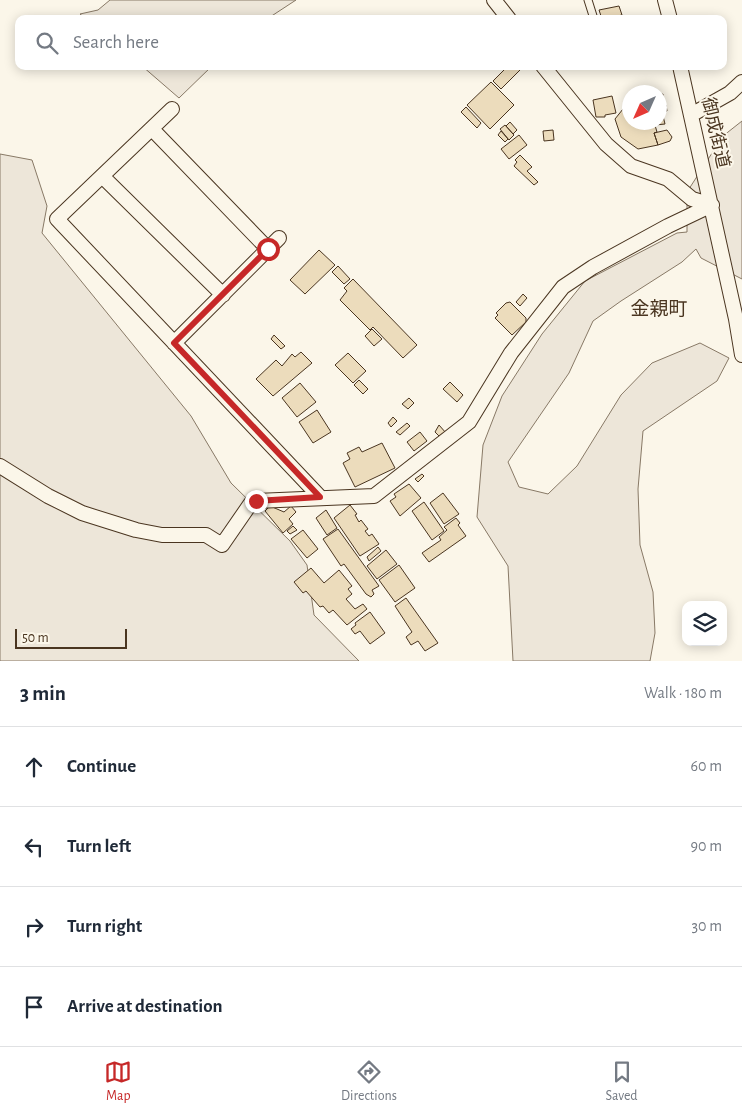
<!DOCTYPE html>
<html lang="en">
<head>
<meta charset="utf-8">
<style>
  :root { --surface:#fff; --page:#f2f2f3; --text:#1f2937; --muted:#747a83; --line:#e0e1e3; --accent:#c62828 }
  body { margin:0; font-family:"Alegreya Sans","Noto Sans JP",sans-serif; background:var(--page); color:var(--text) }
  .controls { position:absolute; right:15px; bottom:15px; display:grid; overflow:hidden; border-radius:10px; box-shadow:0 2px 12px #0003 }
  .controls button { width:45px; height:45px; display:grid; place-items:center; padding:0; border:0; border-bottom:1px solid var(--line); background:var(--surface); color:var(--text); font:25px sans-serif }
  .compass { position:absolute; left:622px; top:85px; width:45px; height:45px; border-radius:50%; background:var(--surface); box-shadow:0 2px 12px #0003; rotate:225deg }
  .scale { position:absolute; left:15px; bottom:12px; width:112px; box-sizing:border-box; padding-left:5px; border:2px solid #4a3520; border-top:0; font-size:14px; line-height:18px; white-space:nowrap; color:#4a3520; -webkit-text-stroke:4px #fbf6e9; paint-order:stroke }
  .stop { position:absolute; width:15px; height:15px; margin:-11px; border:4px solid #c62828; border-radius:50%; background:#fff }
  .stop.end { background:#c62828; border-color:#fff; box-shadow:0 1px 5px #0008 }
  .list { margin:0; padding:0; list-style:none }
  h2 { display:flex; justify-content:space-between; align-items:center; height:65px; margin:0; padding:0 20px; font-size:21px }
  h2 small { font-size:16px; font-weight:400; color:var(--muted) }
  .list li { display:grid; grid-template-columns:32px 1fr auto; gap:15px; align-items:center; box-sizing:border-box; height:80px; padding:0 20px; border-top:1px solid var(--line) }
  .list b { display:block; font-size:19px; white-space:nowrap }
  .list em { font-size:16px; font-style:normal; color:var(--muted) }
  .icon { flex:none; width:28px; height:28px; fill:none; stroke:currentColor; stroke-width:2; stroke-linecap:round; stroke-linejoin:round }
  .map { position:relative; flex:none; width:742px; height:661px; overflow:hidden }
  .search { position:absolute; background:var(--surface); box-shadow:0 2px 12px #0003; left:15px; right:15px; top:15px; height:55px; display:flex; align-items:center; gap:12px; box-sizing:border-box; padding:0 18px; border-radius:10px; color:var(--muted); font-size:19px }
  .sheet { height:385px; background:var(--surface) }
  nav { display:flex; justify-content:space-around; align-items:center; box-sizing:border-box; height:70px; border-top:1px solid var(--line); background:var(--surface); font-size:14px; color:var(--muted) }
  nav a { display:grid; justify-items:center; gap:2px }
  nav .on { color:var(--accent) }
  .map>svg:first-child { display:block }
  .green { fill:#ede6d9; stroke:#887966 }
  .building { fill:#ecdcbc; stroke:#4a3520 }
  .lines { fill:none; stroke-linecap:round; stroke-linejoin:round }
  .lane-casing { stroke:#4a3520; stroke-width:9 }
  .street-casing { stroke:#4a3520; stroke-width:16 }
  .lane { stroke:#fbf6e9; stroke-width:7 }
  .street { stroke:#fbf6e9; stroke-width:14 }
  .route { stroke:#c62828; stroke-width:6 }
  .labels { text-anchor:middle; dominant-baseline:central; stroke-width:4; stroke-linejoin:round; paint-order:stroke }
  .street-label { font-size:18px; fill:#4a3520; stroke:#fbf6e9 }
  .neighbourhood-label { font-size:19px; fill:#4a3520; stroke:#fbf6e9 }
</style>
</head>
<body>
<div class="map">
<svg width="742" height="661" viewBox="0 0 742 661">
  <rect width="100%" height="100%" fill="#fbf6e9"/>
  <path class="green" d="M110 0H296L267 19H86L80 14 98 10Z
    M142 66H212L179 98Z
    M742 121V279L701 258 696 249 682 262 621 301 593 321 569 373 508 462 519 487 548 494 577 466 621 395 652 363 700 343 729 358 717 381 643 431 638 489 640 545 653 592 655 633 650 661H513L508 566 477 517 483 445 502 396 542 334 585 281 677 233 687 232V192L723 136Z
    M0 154 32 160 47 206 42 233 191 416 231 483 290 541 307 565 314 615 359 661H0Z"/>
  <path class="building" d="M619 6 622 15 602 19 599 10Z
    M508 66 522 68 501 89 493 81Z
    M491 82 514 105 490 129 467 105Z
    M663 94 662 106 666 105 667 111 662 112 665 124 655 125 654 122H660V95Z
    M612 96 616 113 605 115V117H596L593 100Z
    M466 107 481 123 477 128 461 112Z
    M630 107V122H654L657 132 654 133 658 145 638 149 621 137 615 119 623 109Z
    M510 122 517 130 513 134 506 126Z
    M505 125 514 135 509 140 500 129Z
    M553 130 554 140 544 141 543 131Z
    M667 130 672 137 670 141 658 145 654 133Z
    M501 131 508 139 505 142 498 135Z
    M519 135 527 145 509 159 501 149Z
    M520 155 532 167 527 171 538 182 534 185 514 166 517 162 515 160Z
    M319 250 335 265 305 294 290 280Z
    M338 266 350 279 344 284 332 272Z
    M353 279 417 345 403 358 373 327 370 330 340 300 347 291 344 288Z
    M523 294 527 298 520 306 516 302Z
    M510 302 526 318V322L512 335 495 318 498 315 496 313 506 303Z
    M372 329 382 339 374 346 365 336Z
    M274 335 285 346 281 349 271 339Z
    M301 352 312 363 273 396 256 379 276 360 282 366 292 354 295 357Z
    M348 353 366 371 353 383 335 365Z
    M359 380 368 389 363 394 354 385Z
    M450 382 463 395 457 402 443 389Z
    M300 383 316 402 297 417 282 398Z
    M409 398 414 403 408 409 402 404Z
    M317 410 331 432 313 443 299 422Z
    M393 417 397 421 391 427 388 423Z
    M407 423 410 426 400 435 396 432Z
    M439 425 446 433 441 438 435 432Z
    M420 432 427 441 414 451 407 442Z
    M382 443 395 468 355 487 343 463 350 459 347 453 359 447 362 452Z
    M422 474 424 476 418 482 415 479Z
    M409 484 421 498 400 516 390 501 396 497 394 494Z
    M443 493 459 514 444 524 430 503Z
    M424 502 444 531 432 540 412 511Z
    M350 505 357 514 355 515 359 522 361 520 368 529 365 531 369 536 372 534 379 544 360 556 334 518Z
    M270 506 284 512 291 506 296 512 289 519 293 524 283 533 265 511Z
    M326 510 337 528 327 535 316 518Z
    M456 518 460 523 458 525 466 536 429 562 422 553 441 540 439 537 447 530 444 527Z
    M293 526 297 530 290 534 287 531Z
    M338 529 379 586 372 590 374 594 371 597 366 594 344 564 341 566 323 539Z
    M303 530 318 549 307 558 291 539Z
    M378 547 381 551 369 561 367 557Z
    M386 550 397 564 377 579 367 566Z
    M399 565 415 588 395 602 379 580Z
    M311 568 324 583 339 570 352 586 348 589 352 594 346 599 355 609 363 604 367 609 347 625 333 610 329 613 323 606 320 607 306 591 303 593 294 582Z
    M406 598 438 643 425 651 418 641 411 645 406 637 412 632 395 606Z
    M370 612 385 633 370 644 360 631 355 634 351 629 356 625 355 623Z"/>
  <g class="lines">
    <defs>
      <path id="lane" d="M588 0 594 19"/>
      <path id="street" d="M494 0 509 19
        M665 0 670 19
        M543 66 606 144 631 166 668 179 692 199 712 205
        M680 66 736 319 742 355
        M172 109 57 219 320 497
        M691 115 730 93 742 82
        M152 129 268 249
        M102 176 223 295
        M174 343 279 238
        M0 466 48 496 82 513 136 530 162 535H206L222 545 251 503 256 501 374 496 469 422 511 353 563 287 593 267 668 226 712 205"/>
    </defs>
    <use href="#lane" class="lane-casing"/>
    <use href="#street" class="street-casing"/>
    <use href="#lane" class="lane"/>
    <use href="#street" class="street"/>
  </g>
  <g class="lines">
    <path class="route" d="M256 501 320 497 174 343 268 249"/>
  </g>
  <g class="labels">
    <g class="street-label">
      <text transform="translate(715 133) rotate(77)">御成街道</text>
    </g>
    <g class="neighbourhood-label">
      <text x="659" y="309">金親町</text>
    </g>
  </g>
</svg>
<div class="controls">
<button><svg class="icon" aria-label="layers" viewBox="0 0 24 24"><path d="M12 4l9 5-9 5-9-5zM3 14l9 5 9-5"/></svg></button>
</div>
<svg class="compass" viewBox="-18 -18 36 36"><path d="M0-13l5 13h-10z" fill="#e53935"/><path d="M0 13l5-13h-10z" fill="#747a83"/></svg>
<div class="scale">50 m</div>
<div class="stop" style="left:268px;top:249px"></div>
<div class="stop end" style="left:256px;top:501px"></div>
<div class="search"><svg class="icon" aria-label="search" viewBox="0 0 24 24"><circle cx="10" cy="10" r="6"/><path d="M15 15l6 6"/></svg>Search here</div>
</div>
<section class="sheet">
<h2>3 min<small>Walk · 180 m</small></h2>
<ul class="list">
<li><svg class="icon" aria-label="ahead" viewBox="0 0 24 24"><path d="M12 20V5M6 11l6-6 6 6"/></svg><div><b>Continue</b></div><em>60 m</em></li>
<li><svg class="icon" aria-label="left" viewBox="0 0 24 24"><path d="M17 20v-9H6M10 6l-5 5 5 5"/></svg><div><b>Turn left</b></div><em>90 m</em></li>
<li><svg class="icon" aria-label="right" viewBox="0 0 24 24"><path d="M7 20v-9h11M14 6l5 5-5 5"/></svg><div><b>Turn right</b></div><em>30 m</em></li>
<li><svg class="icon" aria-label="arrive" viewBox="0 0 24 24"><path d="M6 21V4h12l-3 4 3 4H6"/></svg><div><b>Arrive at destination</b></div></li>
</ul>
</section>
<nav>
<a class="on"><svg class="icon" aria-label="map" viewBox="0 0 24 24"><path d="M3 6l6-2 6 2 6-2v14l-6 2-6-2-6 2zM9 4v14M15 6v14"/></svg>Map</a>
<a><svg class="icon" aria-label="directions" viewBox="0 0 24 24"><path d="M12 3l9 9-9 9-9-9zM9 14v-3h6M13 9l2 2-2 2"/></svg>Directions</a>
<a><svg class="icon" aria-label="saved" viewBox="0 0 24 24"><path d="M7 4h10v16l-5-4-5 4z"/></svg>Saved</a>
</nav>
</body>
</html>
